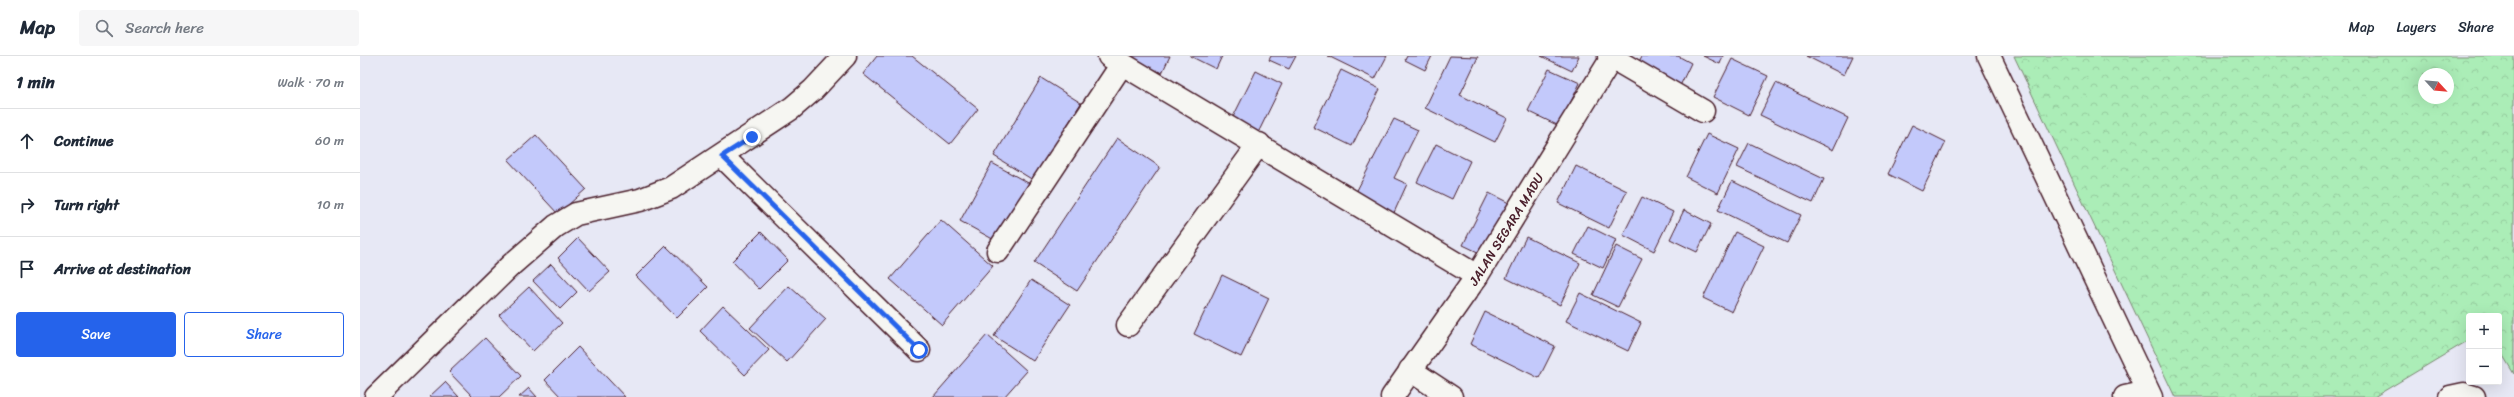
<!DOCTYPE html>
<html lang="en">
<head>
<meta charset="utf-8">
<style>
  :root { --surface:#fff; --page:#f6f6f7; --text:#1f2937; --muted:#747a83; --line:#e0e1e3; --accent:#2563eb }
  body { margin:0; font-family:Sriracha,sans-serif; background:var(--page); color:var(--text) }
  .controls { position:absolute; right:12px; bottom:12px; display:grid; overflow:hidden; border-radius:4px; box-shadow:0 4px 16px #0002 }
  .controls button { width:36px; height:36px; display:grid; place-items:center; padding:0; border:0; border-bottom:1px solid var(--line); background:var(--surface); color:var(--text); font:20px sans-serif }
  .compass { position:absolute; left:2058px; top:12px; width:36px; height:36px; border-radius:50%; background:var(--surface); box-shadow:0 4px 16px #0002; rotate:116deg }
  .stop { position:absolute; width:12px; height:12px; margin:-9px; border:3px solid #2563eb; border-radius:50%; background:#fff }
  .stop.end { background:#2563eb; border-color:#fff; box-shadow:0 1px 4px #0008 }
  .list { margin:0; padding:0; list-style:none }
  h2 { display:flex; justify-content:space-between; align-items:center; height:52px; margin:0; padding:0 16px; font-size:17px }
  h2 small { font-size:13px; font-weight:400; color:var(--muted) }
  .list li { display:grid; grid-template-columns:26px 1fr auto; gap:12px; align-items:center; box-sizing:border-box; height:64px; padding:0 16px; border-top:1px solid var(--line) }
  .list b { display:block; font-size:15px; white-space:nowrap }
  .list em { font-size:13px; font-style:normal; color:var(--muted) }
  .actions { display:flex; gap:8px; padding:12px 16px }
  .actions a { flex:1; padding:9px 0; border:1px solid var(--accent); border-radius:4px; text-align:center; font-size:14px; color:var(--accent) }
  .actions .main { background:var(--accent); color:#fff }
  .icon { flex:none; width:22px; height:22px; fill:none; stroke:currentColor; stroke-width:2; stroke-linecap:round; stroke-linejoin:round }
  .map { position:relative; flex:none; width:2154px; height:341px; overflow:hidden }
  header { display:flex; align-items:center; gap:24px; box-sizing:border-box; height:56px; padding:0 20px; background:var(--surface); border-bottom:1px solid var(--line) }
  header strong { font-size:19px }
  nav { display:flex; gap:22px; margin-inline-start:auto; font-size:14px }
  .search { width:280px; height:36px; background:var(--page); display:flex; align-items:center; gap:10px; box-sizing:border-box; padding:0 14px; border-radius:4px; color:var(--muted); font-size:15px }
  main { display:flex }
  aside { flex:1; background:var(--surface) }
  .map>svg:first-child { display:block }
  .forest { fill:url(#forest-crowns); stroke:#7a8671; fill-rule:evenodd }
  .building { fill:#c3c9fb; stroke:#4a1f2b }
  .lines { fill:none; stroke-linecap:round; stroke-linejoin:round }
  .minor-casing { stroke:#4a1f2b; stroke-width:25 }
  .minor { stroke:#f6f6f2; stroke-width:22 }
  .route { stroke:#2563eb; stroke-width:5 }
  .labels { text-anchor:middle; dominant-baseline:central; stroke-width:3.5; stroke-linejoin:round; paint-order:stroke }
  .street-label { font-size:13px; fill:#4a1f2b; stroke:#f6f6f2 }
</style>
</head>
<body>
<header>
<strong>Map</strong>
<div class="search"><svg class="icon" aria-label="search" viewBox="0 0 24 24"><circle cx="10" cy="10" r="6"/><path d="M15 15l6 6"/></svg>Search here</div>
<nav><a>Map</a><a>Layers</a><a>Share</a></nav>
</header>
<main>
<aside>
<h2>1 min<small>Walk · 70 m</small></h2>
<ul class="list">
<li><svg class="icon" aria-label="ahead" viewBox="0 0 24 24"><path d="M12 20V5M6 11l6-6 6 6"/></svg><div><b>Continue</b></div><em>60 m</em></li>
<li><svg class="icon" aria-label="right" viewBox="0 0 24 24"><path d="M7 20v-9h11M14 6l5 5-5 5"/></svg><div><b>Turn right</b></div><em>10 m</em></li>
<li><svg class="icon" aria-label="arrive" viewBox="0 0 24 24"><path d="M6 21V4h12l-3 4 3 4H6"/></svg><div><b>Arrive at destination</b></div></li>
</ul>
<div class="actions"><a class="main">Save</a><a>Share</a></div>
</aside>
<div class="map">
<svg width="2154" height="341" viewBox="0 0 2154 341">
  <defs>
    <pattern id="forest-crowns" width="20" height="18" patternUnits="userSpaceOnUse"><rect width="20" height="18" fill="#abedb7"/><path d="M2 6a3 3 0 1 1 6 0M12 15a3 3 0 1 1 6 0" fill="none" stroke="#95cb9e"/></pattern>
  </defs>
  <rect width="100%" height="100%" fill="#e7e8f5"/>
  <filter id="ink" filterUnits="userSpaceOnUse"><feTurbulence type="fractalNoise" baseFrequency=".025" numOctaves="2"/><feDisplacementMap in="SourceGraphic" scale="8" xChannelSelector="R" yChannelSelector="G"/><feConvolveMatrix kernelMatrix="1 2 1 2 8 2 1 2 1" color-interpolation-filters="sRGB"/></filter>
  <g filter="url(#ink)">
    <path class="forest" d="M1654 0H2154V318L2139 293V260H2109V284L2014 341H1815ZM2064 18H2088V42H2064Z"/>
    <path class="building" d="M517 0H552L618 53 590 88 503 18Z
      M766 0H810L802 17Z
      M830 0H862L856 13Z
      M911 0H936L929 13 909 4Z
      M968 0H1027L1015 23Z
      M1047 0H1072L1065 14 1045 4Z
      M1090 0 1118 1 1100 39 1147 62 1135 86 1065 52Z
      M1181 0H1219L1212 15Z
      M1282 0H1318L1331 7 1319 32 1276 11Z
      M1343 0H1363L1360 8Z
      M1446 0H1493L1484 19Z
      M1372 3 1408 20 1389 59 1353 41Z
      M1189 13 1220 27 1199 70 1168 55Z
      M981 14 1020 33 992 90 953 71Z
      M896 15 922 28 898 77 871 65Z
      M681 22 721 47 673 124 634 100Z
      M1416 27 1488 62 1473 94 1400 59Z
      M1034 63 1058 74 1034 122 1047 128 1032 161 993 142Z
      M1552 69 1586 86 1562 135 1528 118Z
      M1347 78 1379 93 1358 137 1326 121Z
      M176 79 226 133 198 158 148 104Z
      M757 82 800 111 717 235 674 207Z
      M1389 87 1464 123 1453 147 1377 111Z
      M1076 88 1110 105 1092 143 1057 126Z
      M632 107 670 128 638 186 600 165Z
      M1216 110 1267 135 1249 172 1198 147Z
      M1372 125 1441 159 1427 187 1358 154Z
      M1129 137 1149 147 1124 199 1103 189Z
      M1282 141 1313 156 1294 195 1263 179Z
      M1324 154 1351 168 1337 196 1310 183Z
      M581 164 633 210 582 269 530 223Z
      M1228 170 1256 184 1243 212 1214 198Z
      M401 176 428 204 399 233 372 205Z
      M1375 176 1404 190 1372 256 1343 242Z
      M1166 181 1220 207 1200 249 1146 222Z
      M218 182 250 216 229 235 198 202Z
      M306 190 348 231 317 262 276 220Z
      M1256 190 1282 203 1258 251 1233 239Z
      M191 208 217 236 200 253 173 225Z
      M862 219 909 242 881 301 834 278Z
      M671 224 710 249 673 305 634 280Z
      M429 230 466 263 427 306 390 272Z
      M169 231 202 267 173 295 139 259Z
      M1220 237 1281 267 1268 295 1206 265Z
      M363 250 409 294 385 319 340 275Z
      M1125 256 1195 290 1179 322 1110 288Z
      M627 279 667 315 644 341H573Z
      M125 282 161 320 139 341H113L89 316Z
      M218 291 265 341H201L185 324Z
      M85 326 99 341H69Z
      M169 332 177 341H159Z"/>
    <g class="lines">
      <defs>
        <g id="minor">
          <path d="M749 0 1117 220"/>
          <path d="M1249 0 1343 55"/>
          <path d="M1629 0 1791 341"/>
          <path d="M362 100 559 294"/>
          <path d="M638 195 762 8"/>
          <path d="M768 269 899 88"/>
          <path d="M1050 314 1091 341"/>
          <path d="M16 341 150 210 196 170 216 158 280 144 311 132 432 52 453 34 485 0"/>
          <path id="s1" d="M1032 341 1117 220 1253 0"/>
          <path d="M1765 341 1788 336"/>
          <path d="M2090 341 2104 338 2114 341"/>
        </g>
      </defs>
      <use href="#minor" class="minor-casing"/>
      <use href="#minor" class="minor"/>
    </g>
  </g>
  <g class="lines" filter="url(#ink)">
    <path class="route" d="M392 81 362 100 559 294"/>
  </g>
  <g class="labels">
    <g class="street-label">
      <text stroke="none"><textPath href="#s1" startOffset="203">JALAN SEGARA MADU</textPath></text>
    </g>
  </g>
</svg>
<div class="controls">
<button>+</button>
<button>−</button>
</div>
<svg class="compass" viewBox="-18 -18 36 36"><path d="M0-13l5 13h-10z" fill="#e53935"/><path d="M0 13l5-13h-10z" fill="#747a83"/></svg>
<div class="stop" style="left:559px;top:294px"></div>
<div class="stop end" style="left:392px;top:81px"></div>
</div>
</main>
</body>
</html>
